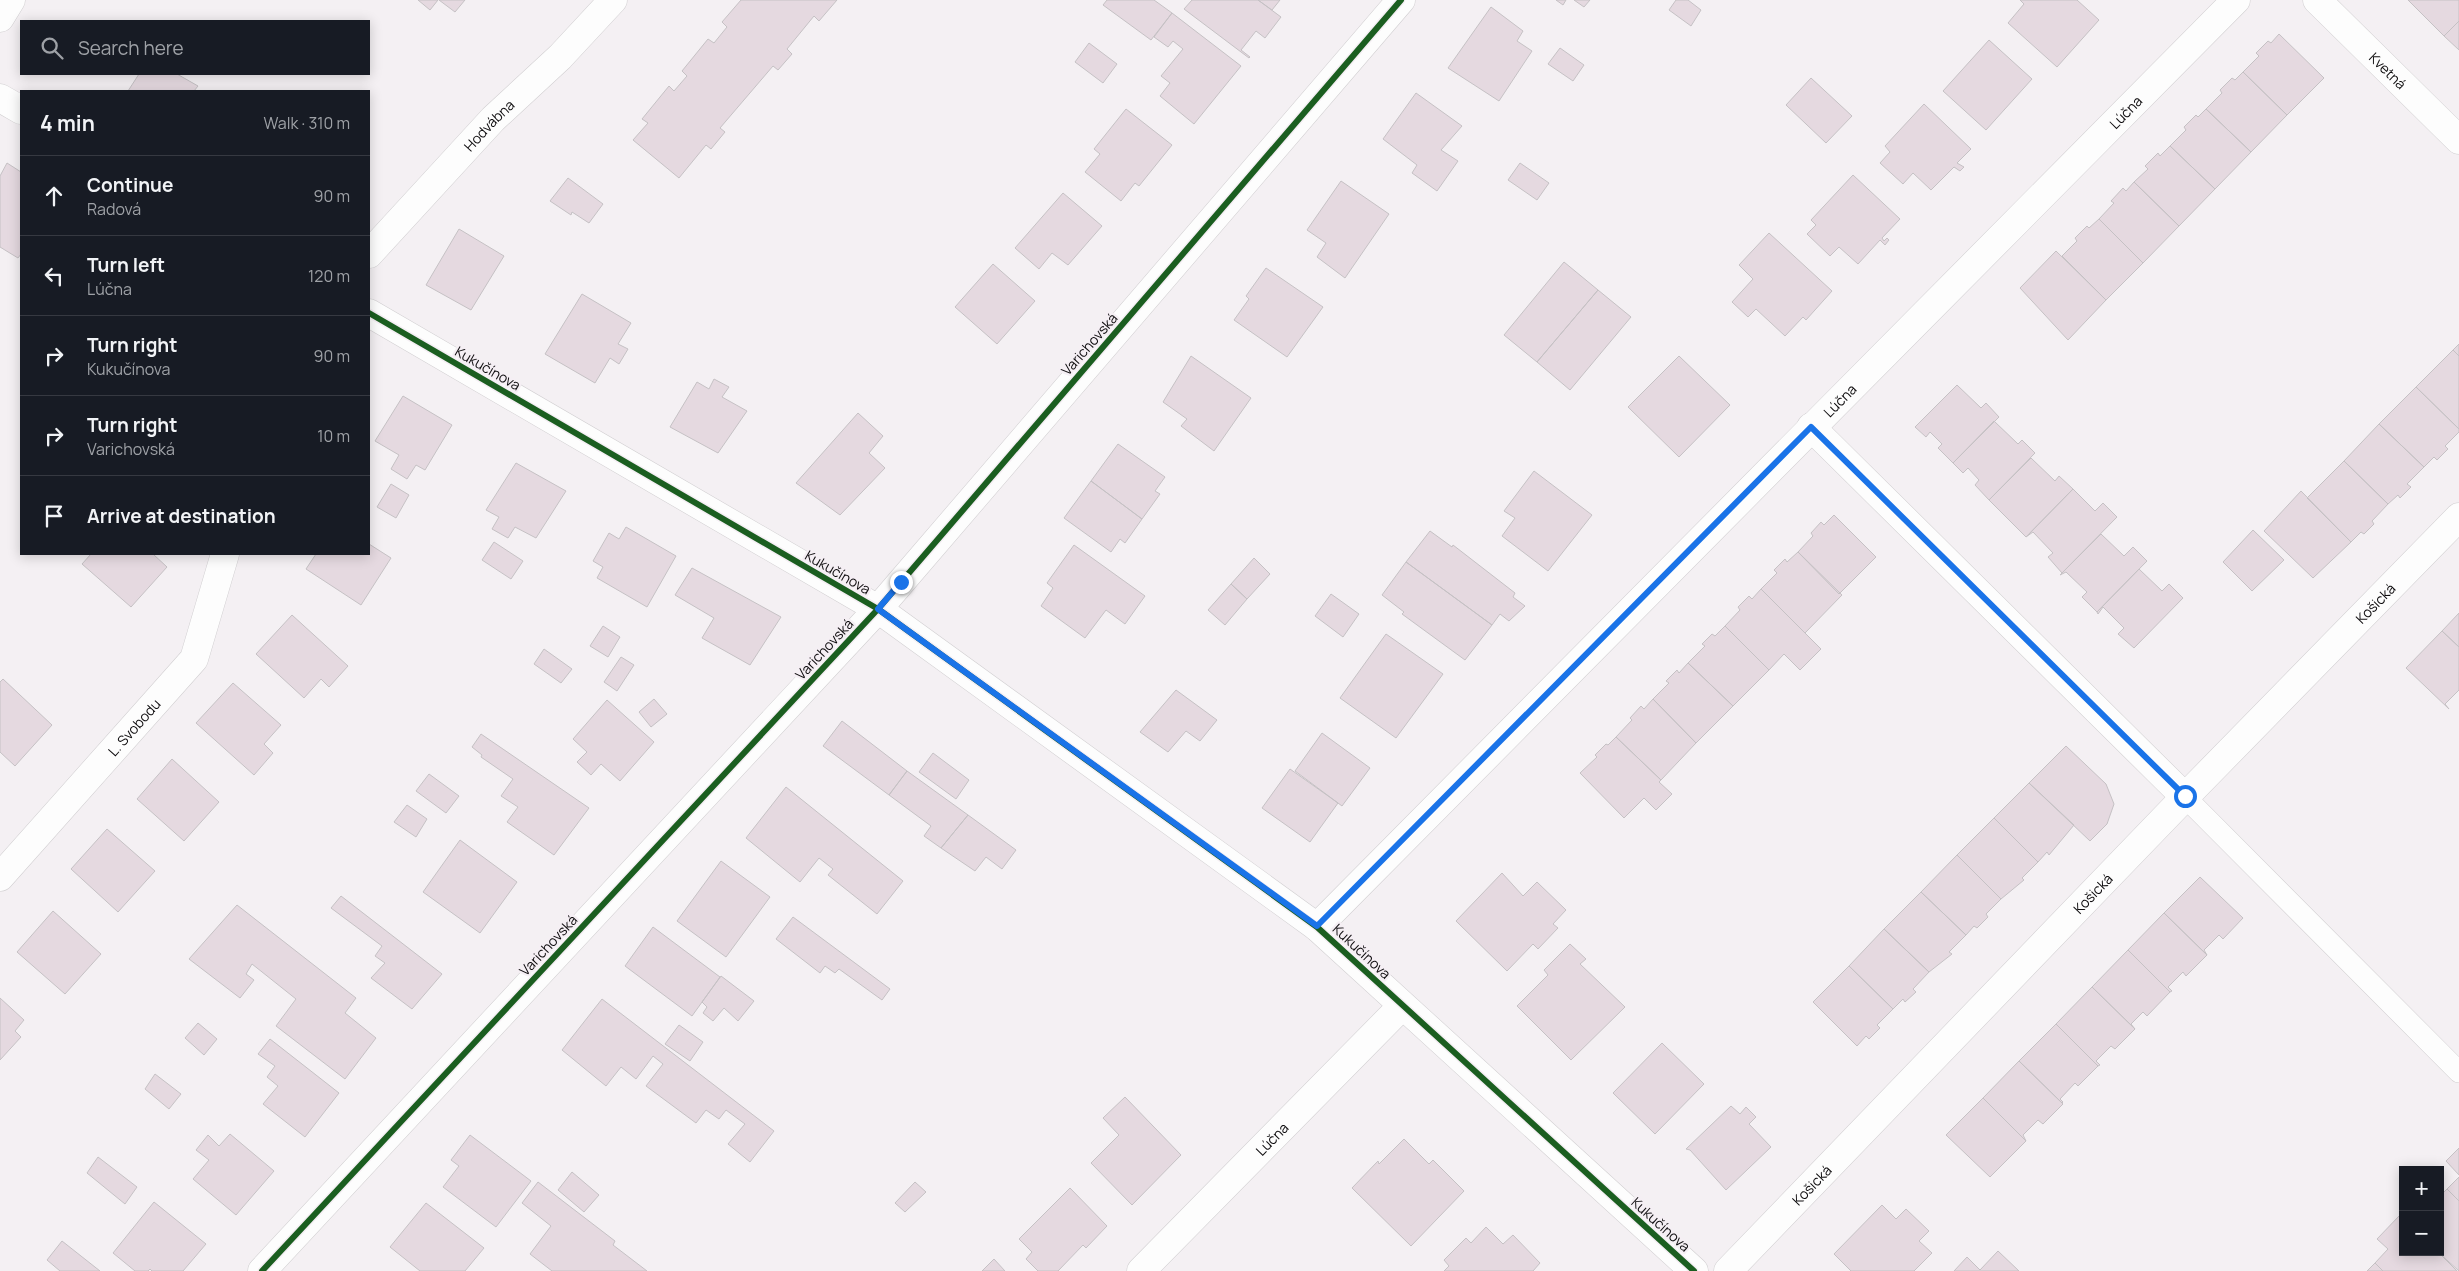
<!DOCTYPE html>
<html lang="en">
<head>
<meta charset="utf-8">
<style>
  :root { --surface:#171b24; --page:#242831; --text:#f1f3f6; --muted:#9ea1a6; --line:#363941 }
  body { margin:0; font-family:Manrope,sans-serif; background:var(--page); color:var(--text) }
  .controls { position:absolute; right:15px; bottom:15px; display:grid; overflow:hidden; border-radius:0px; box-shadow:0 2px 12px #0003 }
  .controls button { width:45px; height:45px; display:grid; place-items:center; padding:0; border:0; border-bottom:1px solid var(--line); background:var(--surface); color:var(--text); font:25px sans-serif }
  .stop { position:absolute; width:15px; height:15px; margin:-11px; border:4px solid #1a73e8; border-radius:50%; background:#fff }
  .stop.end { background:#1a73e8; border-color:#fff; box-shadow:0 1px 5px #0008 }
  .list { margin:0; padding:0; list-style:none }
  h2 { display:flex; justify-content:space-between; align-items:center; height:65px; margin:0; padding:0 20px; font-size:21px }
  h2 small { font-size:16px; font-weight:400; color:var(--muted) }
  .list li { display:grid; grid-template-columns:32px 1fr auto; gap:15px; align-items:center; box-sizing:border-box; height:80px; padding:0 20px; border-top:1px solid var(--line) }
  .list b { display:block; font-size:19px; white-space:nowrap }
  .list p { margin:0; font-size:16px; white-space:nowrap; color:var(--muted) }
  .list em { font-size:16px; font-style:normal; color:var(--muted) }
  .icon { flex:none; width:28px; height:28px; fill:none; stroke:currentColor; stroke-width:2; stroke-linecap:round; stroke-linejoin:round }
  .map { position:relative; flex:none; width:2459px; height:1271px; overflow:hidden }
  .search { position:absolute; background:var(--surface); box-shadow:0 2px 12px #0003; left:20px; top:20px; width:350px; height:55px; display:flex; align-items:center; gap:12px; box-sizing:border-box; padding:0 18px; border-radius:0px; color:var(--muted); font-size:19px }
  .panel { position:absolute; background:var(--surface); box-shadow:0 2px 12px #0003; left:20px; top:90px; width:350px; height:465px; border-radius:0px }
  .map>svg:first-child { display:block }
  .building { fill:#e5d9e0; stroke:#c5c1c4 }
  .lines { fill:none; stroke-linecap:round; stroke-linejoin:round }
  .service-casing { stroke:#d0ced0; stroke-width:22 }
  .minor-casing { stroke:#d0ced0; stroke-width:29 }
  .service { stroke:#fdfdfd; stroke-width:21 }
  .minor { stroke:#fdfdfd; stroke-width:28 }
  .cycleway-casing { stroke:#f5eff4; stroke-width:9 }
  .cycleway { stroke:#1b5e20; stroke-width:6 }
  .route { stroke:#1a73e8; stroke-width:6 }
  .labels { text-anchor:middle; dominant-baseline:central; stroke-width:4.5; stroke-linejoin:round; paint-order:stroke }
  .street-label { font-size:14px; fill:#0d0b0d; stroke:#f5eff4 }
</style>
</head>
<body>
<div class="map">
<svg width="2459" height="1271" viewBox="0 0 2459 1271">
  <rect width="100%" height="100%" fill="#f4f0f3"/>
  <path class="building" d="M418 0H438L430 10Z
    M439 0H465L455 12Z
    M741 0H837L819 21 814 16 787 49 792 54 778 70 773 66 720 128 725 132 711 149 706 145 679 178 633 140 648 123 642 119 669 86 674 91 687 76 682 71 708 39 714 43 727 27 722 22Z
    M1107 0H1154L1172 13 1151 40 1103 5Z
    M1192 0H1258L1281 17 1265 38 1256 31 1241 50 1250 57 1249 58 1184 9Z
    M1258 0H1280L1272 10Z
    M1556 0H1566L1563 5Z
    M1574 0H1590L1584 7Z
    M1676 0H1688L1701 10 1691 26 1669 10Z
    M2020 0H2077L2099 20 2057 67 2008 23 2024 4Z
    M2408 0H2459V21L2444 36Z
    M1491 7 1523 31 1517 41 1532 51 1499 101 1448 68Z
    M1172 13 1241 66 1194 124 1160 96 1170 83 1161 76 1183 49 1173 41 1168 47 1154 37Z
    M2459 21V50L2444 36Z
    M2279 34 2324 78 2287 115 2243 72 2259 56 2256 53 2268 41 2271 43Z
    M1989 40 2032 79 1986 130 1943 91Z
    M1089 43 1117 64 1103 83 1075 62Z
    M1560 48 1584 65 1573 81 1548 64Z
    M2243 72 2287 115 2251 152 2206 109 2222 93 2220 90 2232 78 2235 80Z
    M139 74H177L198 86 194 91H128Z
    M1811 78 1852 116 1826 143 1786 105Z
    M1416 93 1462 126 1441 150 1458 161 1437 191 1412 173 1417 165 1383 139Z
    M1924 104 1971 149 1957 163 1964 167 1960 171 1954 167 1931 190 1913 173 1903 184 1880 163 1890 152 1885 146Z
    M1126 109 1172 145 1139 186 1135 183 1121 201 1085 172 1100 154 1094 149Z
    M2206 109 2251 152 2215 189 2170 146 2186 130 2184 127 2196 115 2198 117Z
    M2170 146 2215 189 2179 226 2134 182 2148 169 2145 166 2158 153 2160 156Z
    M7 163 21 172V254L18 258 0 247V176Z
    M1520 163 1549 183 1537 200 1508 180Z
    M1853 175 1900 219 1882 238 1884 241 1887 238 1889 240 1885 245 1880 240 1858 264 1839 247 1830 256 1807 234 1816 225 1811 220Z
    M568 178 603 204 589 223 572 212 571 215 550 201Z
    M1341 181 1389 214 1345 278 1317 257 1326 243 1307 230Z
    M2134 182 2179 226 2143 263 2099 219 2114 203 2111 201 2123 188 2126 191Z
    M1063 193 1102 226 1068 265 1052 253 1039 269 1015 248Z
    M2099 219 2143 263 2106 300 2062 256 2077 241 2075 238 2087 226 2089 228Z
    M459 229 504 256 471 310 426 285Z
    M1769 233 1832 291 1806 320 1803 317 1785 336 1756 309 1748 317 1732 302 1753 279 1739 265Z
    M2056 251 2106 300 2068 340 2020 288Z
    M1564 262 1598 290 1537 362 1504 335Z
    M993 264 1035 301 997 344 955 307Z
    M1266 268 1323 307 1287 357 1234 320 1249 299 1246 296Z
    M1598 290 1631 317 1570 390 1537 362Z
    M582 294 631 323 618 344 628 349 619 364 610 358 595 383 545 354Z
    M2459 344V356L2453 350Z
    M2453 350 2459 356V429L2416 387Z
    M1191 356 1251 398 1214 451 1181 426 1187 419 1163 402Z
    M1679 356 1730 405 1679 457 1628 407Z
    M714 379 729 387 722 397 747 411 718 453 670 427 697 382 709 389Z
    M1957 385 1981 408 1986 403 1999 417 1953 463 1938 448 1942 444 1930 432 1926 437 1915 427Z
    M2416 387 2459 429V432L2445 446 2448 449 2437 460 2434 457 2424 467 2379 424Z
    M403 396 452 425 425 470 416 465 407 479 391 469 399 455 375 441Z
    M858 413 883 436 869 453 885 468 840 515 796 483Z
    M1994 421 2018 444 2022 440 2035 453 1989 500 1975 485 1979 480 1968 468 1963 473 1953 463Z
    M2379 424 2424 467 2407 484 2411 487 2400 498 2398 495 2388 504 2344 461Z
    M1118 444 1165 477 1155 491 1160 494 1142 519 1091 481Z
    M2031 458 2055 481 2059 476 2073 489 2026 537 1989 500Z
    M2344 461 2388 504 2372 521 2374 524 2364 534 2361 532 2351 542 2307 498Z
    M516 463 566 491 536 538 515 527 508 538 492 529 499 517 486 510Z
    M1534 471 1592 515 1548 571 1502 536 1515 518 1504 511Z
    M1091 481 1142 519 1125 543 1120 539 1111 552 1064 518Z
    M391 484 409 495 396 518 377 507Z
    M2073 489 2095 511 2103 503 2117 517 2062 573 2048 557 2053 553 2033 532 2026 537Z
    M2301 491 2351 542 2313 578 2264 531Z
    M1834 515 1876 557 1839 594 1798 552 1813 536 1811 533 1821 522 1824 525Z
    M626 527 676 556 647 607 597 578 603 567 593 561 609 533 619 539Z
    M2253 530 2284 560 2252 591 2223 562Z
    M1430 531 1452 547 1453 545 1515 593 1513 597 1525 606 1509 621 1500 614 1492 625 1406 562Z
    M2101 534 2124 556 2133 547 2147 561 2097 612 2082 597 2087 592 2066 572 2060 575Z
    M494 542 523 561 511 579 482 560Z
    M369 544 391 558 361 605 306 569 316 554H369Z
    M1074 545 1145 596 1125 624 1106 610 1085 638 1041 606 1053 588 1047 583Z
    M1798 552 1842 595 1805 633 1761 589 1777 573 1774 570 1785 559 1787 562Z
    M91 554H153L167 567 131 607 82 564Z
    M1254 558 1270 574 1247 599 1231 584Z
    M1406 562 1492 625 1465 660 1402 614 1404 612 1382 595Z
    M692 568 781 617 750 665 702 638 714 618 675 595Z
    M2139 569 2162 591 2169 584 2183 598 2134 648 2118 634 2124 628 2103 607 2098 614 2097 612Z
    M1231 584 1247 599 1225 625 1208 610Z
    M1761 589 1821 649 1800 670 1784 654 1769 670 1725 626 1740 610 1738 607 1749 596 1752 599Z
    M1331 594 1359 614 1343 637 1315 616Z
    M2459 613V647L2442 631Z
    M292 615 348 666 329 687 321 679 304 698 256 654Z
    M603 626 620 637 608 657 590 646Z
    M1725 626 1769 670 1733 706 1688 663 1705 646 1702 644 1712 634 1715 636Z
    M2442 631 2459 647V690L2445 704 2449 709 2406 668Z
    M1386 634 1443 674 1396 738 1340 698Z
    M544 649 572 669 561 683 534 664Z
    M621 657 634 665 617 691 604 682Z
    M1688 663 1733 706 1696 743 1653 699 1669 683 1666 681 1677 670 1679 673Z
    M3 679 52 725 15 766 0 752V682Z
    M233 683 281 725 264 744 273 753 254 775 196 723Z
    M1176 690 1217 720 1200 741 1186 731 1168 752 1140 732Z
    M654 699 667 714 651 727 639 712Z
    M1653 699 1696 743 1661 780 1616 737 1632 720 1630 718 1641 706 1644 709Z
    M607 700 654 742 620 781 601 764 591 775 577 762 587 752 573 739Z
    M842 721 907 771 889 795 823 746Z
    M1322 733 1370 768 1342 806 1295 771Z
    M481 734 589 808 554 855 507 822 518 807 501 796 513 779 481 757 482 755 472 747Z
    M1616 737 1661 780 1659 782 1672 794 1656 810 1644 798 1624 818 1580 773 1597 757 1595 755 1606 744 1608 745Z
    M2066 746 2106 784 2114 804 2107 824 2090 841 2029 783Z
    M933 753 969 780 956 799 919 772Z
    M172 759 219 802 184 841 137 799Z
    M1290 769 1338 803 1310 842 1262 808Z
    M907 771 968 815 941 848 924 836 931 826 889 795Z
    M429 774 459 796 446 813 416 791Z
    M2029 783 2074 825 2049 855 2047 852 2038 862 1994 818Z
    M786 787 903 881 877 914 828 875 833 869 819 858 800 882 746 838Z
    M407 805 427 819 416 837 394 822Z
    M968 815 1016 850 1002 869 986 857 975 871 941 848Z
    M1994 818 2038 862 2022 878 2024 880 2001 899 1957 855Z
    M107 829 155 871 118 912 71 869Z
    M460 840 517 882 480 933 423 892Z
    M1957 855 2001 899 1986 914 1988 917 1977 928 1974 926 1966 935 1921 892Z
    M721 861 770 897 726 957 677 921Z
    M1502 873 1523 896 1537 882 1566 910 1553 924 1558 928 1538 949 1533 944 1507 971 1456 921Z
    M2200 877 2243 918 2223 939 2219 935 2204 950 2207 955 2164 913Z
    M1921 892 1966 935 1949 952 1952 954 1929 972 1884 929Z
    M341 896 442 974 412 1009 371 978 385 963 375 956 382 946 331 908Z
    M237 905 356 998 345 1013 376 1038 345 1079 276 1026 296 999 252 964 246 974 254 980 240 998 189 959Z
    M53 911 101 954 65 994 17 952Z
    M2164 913 2207 955 2186 976 2183 972 2168 987 2172 991 2170 992 2128 950Z
    M793 917 890 989 882 1000 839 969 835 973 825 966 820 973 776 939Z
    M653 927 720 977 692 1016 625 966Z
    M1884 929 1929 972 1913 989 1916 992 1905 1002 1903 999 1893 1009 1849 966Z
    M1570 944 1586 959 1580 964 1625 1007 1571 1060 1517 1006 1548 975 1544 970Z
    M2128 950 2170 992 2147 1016 2143 1012 2131 1024 2135 1029 2092 987Z
    M1849 966 1893 1009 1877 1025 1880 1028 1869 1039 1866 1036 1857 1046 1813 1002Z
    M721 976 754 1001 738 1021 724 1008 713 1021 703 1013 707 1007 702 1002Z
    M2092 987 2135 1029 2115 1049 2111 1046 2096 1061 2100 1065 2098 1066 2056 1024Z
    M0 998 24 1020 15 1031 21 1037 0 1060Z
    M602 999 774 1131 750 1162 728 1144 745 1124 726 1110 719 1119 706 1110 696 1123 646 1086 663 1064 653 1056 636 1079 621 1067 606 1086 562 1050Z
    M198 1023 217 1039 204 1055 185 1038Z
    M2056 1024 2098 1066 2078 1086 2075 1083 2060 1099 2063 1102 2062 1103 2019 1061Z
    M679 1025 703 1042 690 1061 665 1044Z
    M270 1039 339 1093 305 1137 263 1104 278 1086 267 1077 275 1066 258 1054Z
    M1662 1043 1704 1084 1655 1134 1613 1093Z
    M2019 1061 2063 1104 2043 1124 2038 1120 2023 1135 2026 1141 1983 1098Z
    M155 1074 181 1094 169 1109 145 1089Z
    M1125 1097 1181 1155 1132 1205 1091 1163 1119 1135 1103 1118Z
    M1983 1098 2026 1141 1990 1177 1946 1135Z
    M1731 1106 1740 1114 1746 1107 1756 1117 1749 1124 1771 1147 1726 1190 1690 1150 1686 1149Z
    M230 1134 274 1171 236 1215 193 1179 209 1160 196 1150 208 1135 219 1146Z
    M470 1135 531 1181 496 1227 443 1187 459 1166 451 1160Z
    M1404 1139 1429 1164 1433 1160 1464 1191 1411 1246 1352 1188 1378 1161 1379 1164Z
    M2459 1148V1175L2446 1161Z
    M98 1157 137 1187 125 1204 87 1173Z
    M572 1172 599 1195 584 1212 558 1190Z
    M2459 1177V1201L2447 1189Z
    M538 1182 615 1241 613 1245 647 1271H552L530 1254 551 1226 522 1203Z
    M915 1182 926 1192 905 1212 895 1203Z
    M1070 1188 1107 1226 1086 1248 1083 1245 1058 1271H1038L1026 1259 1032 1252 1019 1239Z
    M2447 1189 2459 1201V1271L2438 1252H2440V1196Z
    M154 1202 206 1244 183 1271H152L150 1269 148 1271H135L113 1253Z
    M426 1203 484 1248 465 1271H420L390 1247Z
    M1882 1205 1896 1219 1906 1209 1929 1231 1919 1241 1932 1253 1914 1271H1851L1834 1254Z
    M2400 1215 2403 1218V1252H2438L2457 1271H2383L2375 1263 2388 1249 2377 1239Z
    M1486 1227 1503 1244 1513 1235 1540 1263 1533 1271H1444L1449 1266 1444 1260 1466 1238 1471 1243Z
    M62 1241 100 1271H60L47 1260Z
    M1998 1251 2019 1271H1954L1967 1257 1980 1270Z
    M994 1259 1005 1271H982Z
    M2375 1263 2383 1271H2367Z"/>
  <g class="lines">
    <defs>
      <path id="service" d="M2185 797 2459 1072"/>
      <g id="minor">
        <path id="s1" d="M2317 0 2459 140"/>
        <path d="M0 18 11 0"/>
        <path d="M0 98 21 110"/>
        <path id="s2" d="M369 254 493 119 560 57 613 0"/>
        <path d="M369 313 878 609 1317 927 1694 1271"/>
        <path d="M1811 427 2185 797"/>
        <path id="s3" d="M0 877 194 659 225 554"/>
        <path id="s4" d="M1317 927 2236 0"/>
        <path d="M262 1271 878 609 1401 0"/>
        <path id="s5" d="M1141 1271 1402 1006"/>
        <path id="s6" d="M1728 1271 2185 797 2459 517"/>
      </g>
    </defs>
    <use href="#service" class="service-casing"/>
    <use href="#minor" class="minor-casing"/>
    <use href="#service" class="service"/>
    <use href="#minor" class="minor"/>
    <defs>
      <path id="cycleway" d="M369 313 878 609 1317 927 1694 1271
        M262 1271 878 609 1401 0"/>
    </defs>
    <use href="#cycleway" class="cycleway-casing"/>
    <use href="#cycleway" class="cycleway"/>
  </g>
  <g class="lines">
    <path class="route" d="M901 582 878 609 1317 926 1811 427 2185 796"/>
  </g>
  <g class="labels">
    <g class="street-label">
      <text stroke="none"><textPath href="#s1" startOffset="100">Kvetná</textPath></text>
      <text stroke="none"><textPath href="#s4" startOffset="1148">Lúčna</textPath></text>
      <text stroke="none"><textPath href="#s2" startOffset="176">Hodvábna</textPath></text>
      <text transform="translate(1089 344) rotate(-49)">Varichovská</text>
      <text transform="translate(488 368) rotate(30)">Kukučínova</text>
      <text stroke="none"><textPath href="#s4" startOffset="742">Lúčna</textPath></text>
      <text transform="translate(838 572) rotate(30)">Kukučínova</text>
      <text stroke="none"><textPath href="#s6" startOffset="930">Košická</textPath></text>
      <text transform="translate(824 649) rotate(-47)">Varichovská</text>
      <text stroke="none"><textPath href="#s3" startOffset="201">L. Svobodu</textPath></text>
      <text stroke="none"><textPath href="#s6" startOffset="525">Košická</textPath></text>
      <text transform="translate(548 945) rotate(-47)">Varichovská</text>
      <text transform="translate(1362 951) rotate(43)">Kukučínova</text>
      <text stroke="none"><textPath href="#s5" startOffset="186">Lúčna</textPath></text>
      <text stroke="none"><textPath href="#s6" startOffset="120">Košická</textPath></text>
      <text transform="translate(1661 1224) rotate(42)">Kukučínova</text>
    </g>
  </g>
</svg>
<div class="controls">
<button>+</button>
<button>−</button>
</div>
<div class="stop" style="left:2185px;top:796px"></div>
<div class="stop end" style="left:901px;top:582px"></div>
<div class="search"><svg class="icon" aria-label="search" viewBox="0 0 24 24"><circle cx="10" cy="10" r="6"/><path d="M15 15l6 6"/></svg>Search here</div>
<section class="panel">
<h2>4 min<small>Walk · 310 m</small></h2>
<ul class="list">
<li><svg class="icon" aria-label="ahead" viewBox="0 0 24 24"><path d="M12 20V5M6 11l6-6 6 6"/></svg><div><b>Continue</b><p>Radová</p></div><em>90 m</em></li>
<li><svg class="icon" aria-label="left" viewBox="0 0 24 24"><path d="M17 20v-9H6M10 6l-5 5 5 5"/></svg><div><b>Turn left</b><p>Lúčna</p></div><em>120 m</em></li>
<li><svg class="icon" aria-label="right" viewBox="0 0 24 24"><path d="M7 20v-9h11M14 6l5 5-5 5"/></svg><div><b>Turn right</b><p>Kukučínova</p></div><em>90 m</em></li>
<li><svg class="icon" aria-label="right" viewBox="0 0 24 24"><path d="M7 20v-9h11M14 6l5 5-5 5"/></svg><div><b>Turn right</b><p>Varichovská</p></div><em>10 m</em></li>
<li><svg class="icon" aria-label="arrive" viewBox="0 0 24 24"><path d="M6 21V4h12l-3 4 3 4H6"/></svg><div><b>Arrive at destination</b></div></li>
</ul>
</section>
</div>
</body>
</html>
